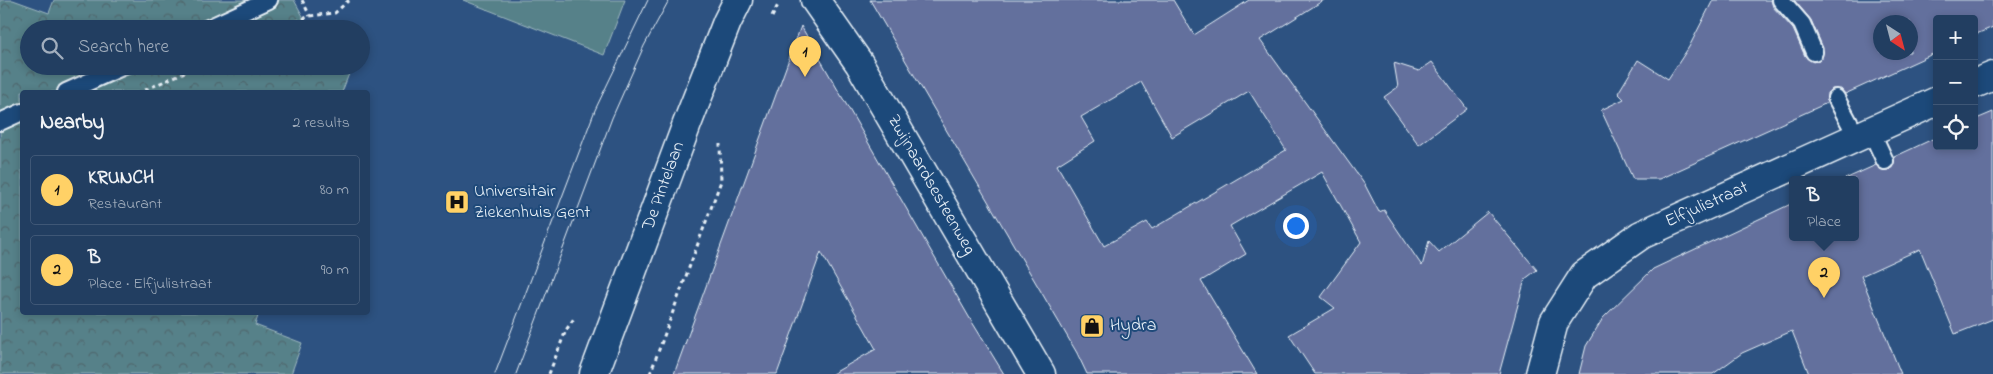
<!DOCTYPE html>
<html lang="en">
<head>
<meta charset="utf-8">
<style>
  :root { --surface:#223e61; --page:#2e496a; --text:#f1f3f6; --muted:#a2aebd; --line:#3f5776; --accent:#ffd166 }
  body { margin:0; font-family:"Indie Flower",sans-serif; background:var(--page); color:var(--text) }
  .controls { position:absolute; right:15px; top:15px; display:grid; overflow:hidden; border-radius:5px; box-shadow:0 2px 8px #0003 }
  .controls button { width:45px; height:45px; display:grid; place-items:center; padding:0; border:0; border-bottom:1px solid var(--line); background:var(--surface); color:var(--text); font:25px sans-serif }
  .compass { position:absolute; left:1873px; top:15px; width:45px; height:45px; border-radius:50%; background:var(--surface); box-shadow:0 2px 8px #0003; rotate:144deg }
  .you { position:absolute; left:1295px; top:225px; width:18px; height:18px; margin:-12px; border:4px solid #fff; border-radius:50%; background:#1a73e8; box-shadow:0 0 0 8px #1a73e833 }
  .badge { display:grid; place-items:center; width:32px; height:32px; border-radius:50%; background:var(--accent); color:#111; font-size:16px; font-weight:700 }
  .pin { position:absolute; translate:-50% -41px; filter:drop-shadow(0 1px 2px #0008) }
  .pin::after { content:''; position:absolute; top:26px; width:18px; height:15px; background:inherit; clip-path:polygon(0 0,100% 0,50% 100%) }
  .popup { position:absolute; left:1789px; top:176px; width:70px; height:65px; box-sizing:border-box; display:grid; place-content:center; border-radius:5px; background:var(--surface); filter:drop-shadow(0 1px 4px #0005); font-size:16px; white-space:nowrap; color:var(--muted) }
  .popup b { font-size:19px; color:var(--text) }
  .popup::after { content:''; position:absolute; left:50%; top:100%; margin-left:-10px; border:10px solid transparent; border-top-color:var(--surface) }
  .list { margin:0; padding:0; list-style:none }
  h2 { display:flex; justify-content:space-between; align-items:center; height:65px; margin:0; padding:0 20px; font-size:21px }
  h2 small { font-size:16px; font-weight:400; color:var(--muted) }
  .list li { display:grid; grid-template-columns:32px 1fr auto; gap:15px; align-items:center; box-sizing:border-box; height:70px; margin:0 10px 10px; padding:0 10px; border:1px solid var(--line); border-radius:5px }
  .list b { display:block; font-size:19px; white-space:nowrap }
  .list p { margin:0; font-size:16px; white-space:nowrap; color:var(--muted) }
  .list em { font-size:16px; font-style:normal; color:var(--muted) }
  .icon { flex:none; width:28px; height:28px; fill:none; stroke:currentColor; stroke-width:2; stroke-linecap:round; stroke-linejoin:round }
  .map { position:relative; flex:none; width:1993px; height:374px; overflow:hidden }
  .search { position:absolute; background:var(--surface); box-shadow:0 2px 8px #0003; left:20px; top:20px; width:350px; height:55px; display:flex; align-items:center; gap:12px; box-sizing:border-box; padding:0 18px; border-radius:28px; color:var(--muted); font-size:19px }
  .panel { position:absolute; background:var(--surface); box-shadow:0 2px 8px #0003; left:20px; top:90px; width:350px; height:225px; border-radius:5px }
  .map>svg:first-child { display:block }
  .grass { fill:#568189; stroke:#9fb9c0 }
  .park { fill:url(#park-crowns); stroke:#9fb9c0 }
  .building { fill:#63709d; stroke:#e8f1f8; fill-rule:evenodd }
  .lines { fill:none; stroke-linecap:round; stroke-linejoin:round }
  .lane-casing { stroke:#e8f1f8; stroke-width:20 }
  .street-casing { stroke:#e8f1f8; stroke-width:31 }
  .secondary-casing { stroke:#e8f1f8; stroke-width:31 }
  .path { stroke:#e8f1f8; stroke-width:3; stroke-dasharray:4 4; stroke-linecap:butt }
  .lane { stroke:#1f4a7a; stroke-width:16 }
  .street { stroke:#1f4a7a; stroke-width:28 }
  .secondary { stroke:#1f4a7a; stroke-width:28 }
  .tram { stroke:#e8f1f8; stroke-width:1 }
  .labels { text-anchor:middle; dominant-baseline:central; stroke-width:4; stroke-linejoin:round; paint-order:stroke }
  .street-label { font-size:18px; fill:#e8f1f8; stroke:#1f4a7a }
  .poi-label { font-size:18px; fill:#e8f1f8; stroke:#1f4a7a; text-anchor:start }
</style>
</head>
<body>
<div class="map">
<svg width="1993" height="374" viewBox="0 0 1993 374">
  <defs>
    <pattern id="park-crowns" width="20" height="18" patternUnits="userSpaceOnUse" patternTransform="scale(1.25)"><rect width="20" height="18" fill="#568189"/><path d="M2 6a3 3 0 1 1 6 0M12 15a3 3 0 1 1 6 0" fill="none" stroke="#4f676d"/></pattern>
  </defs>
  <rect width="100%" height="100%" fill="#2d5281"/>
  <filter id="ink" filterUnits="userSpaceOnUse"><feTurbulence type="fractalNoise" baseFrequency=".02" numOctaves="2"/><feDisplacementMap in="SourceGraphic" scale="10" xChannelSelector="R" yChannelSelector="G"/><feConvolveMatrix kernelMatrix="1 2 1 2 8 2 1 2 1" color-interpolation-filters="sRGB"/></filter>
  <g filter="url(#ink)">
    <path class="grass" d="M463 0H625L604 55Z"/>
    <path class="park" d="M0 0H13L49 13 54 0H294L309 27 313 29H29V66H352L342 92H22V312L259 313 255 325 302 343 291 374H0Z"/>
    <path class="building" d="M870 0H1173L1194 35 1249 0H1324L1260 40 1365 185 1379 212 1384 210 1422 266 1429 241 1439 252 1488 212 1537 270 1525 279 1499 374H1315L1289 335 1335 308 1321 297 1361 242 1322 172 1230 226 1246 254 1201 281 1257 374H1087L1077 353ZM1141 82 1172 137 1249 91 1286 150 1152 229 1147 222 1104 246 1057 165 1095 141 1081 117Z
      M1713 0H1771L1773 7 1793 29 1805 56 1813 62 1822 58 1823 48 1811 20 1794 0H1993V27L1974 35V19H1937V52L1845 94 1841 89H1832L1827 93V103L1659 179H1633L1601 110 1624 99 1618 93 1638 60 1668 79 1689 47ZM1880 22H1910V52H1880Z
      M801 26 969 317 1004 374H832L876 349 821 252 777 374H674Z
      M1432 62 1467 109 1419 145 1384 97 1398 87 1394 63 1419 71Z
      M1993 112V319L1955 334 1920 249 1861 276 1901 374H1809L1792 331 1742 353 1713 374H1579L1586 346 1603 318 1653 269 1793 203V237H1855V179H1845L1876 165 1880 169 1889 170 1893 166 1894 157 1937 137V146H1974V120Z"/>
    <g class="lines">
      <defs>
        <path id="lane" d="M1781 0 1802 24 1814 52
          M206 29 269 0
          M66 92 124 66
          M1836 98 1857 137
          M0 122 22 112
          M1871 131 1885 161"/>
        <path id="street" d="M1974 84 1993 76
          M1540 374 1554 322 1584 275 1641 235 1937 101"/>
        <path id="secondary" d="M815 0 859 63 1041 374
          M594 374 687 124 727 22 738 0"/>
      </defs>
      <use href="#lane" class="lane-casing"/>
      <use href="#street" class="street-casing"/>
      <use href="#secondary" class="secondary-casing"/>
      <path class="path" d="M302 0 310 16
        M772 17 779 3
        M288 25 310 16 335 13 349 0
        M145 90 198 66
        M549 374 566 330 575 317
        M650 374 721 181 720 144"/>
      <use href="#lane" class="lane"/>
      <use href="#street" class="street"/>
      <use href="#secondary" class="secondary"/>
      <path class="tram" d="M495 374 595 110 648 0
        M516 374 612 118 644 46 669 0"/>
    </g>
  </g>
  <defs>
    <symbol id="hospital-square" viewBox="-11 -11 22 22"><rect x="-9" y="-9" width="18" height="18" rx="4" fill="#ffd166" stroke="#1f4a7a"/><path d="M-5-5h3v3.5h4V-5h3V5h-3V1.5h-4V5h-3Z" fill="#111"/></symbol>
    <symbol id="shop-square" viewBox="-11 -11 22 22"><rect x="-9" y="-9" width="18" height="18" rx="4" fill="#ffd166" stroke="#1f4a7a"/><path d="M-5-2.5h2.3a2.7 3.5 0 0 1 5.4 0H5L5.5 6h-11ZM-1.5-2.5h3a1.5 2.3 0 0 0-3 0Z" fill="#111"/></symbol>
  </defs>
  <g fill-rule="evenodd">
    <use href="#hospital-square" x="443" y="188" width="28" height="28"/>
    <use href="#shop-square" x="1078" y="312" width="28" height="28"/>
  </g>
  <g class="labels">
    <g class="street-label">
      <text transform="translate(931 185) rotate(60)">Zwijnaardsesteenweg</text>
      <text transform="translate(664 186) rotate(-70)">De Pintelaan</text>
      <text transform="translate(1707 205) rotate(-24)">Elfjulistraat</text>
    </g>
    <g class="poi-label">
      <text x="474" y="192">Universitair<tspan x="474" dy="21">Ziekenhuis Gent</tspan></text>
      <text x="1110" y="326">Hydra</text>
    </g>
  </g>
</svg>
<div class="controls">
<button>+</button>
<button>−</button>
<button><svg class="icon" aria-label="locate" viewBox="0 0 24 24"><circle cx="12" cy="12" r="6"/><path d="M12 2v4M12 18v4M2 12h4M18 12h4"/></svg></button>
</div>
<svg class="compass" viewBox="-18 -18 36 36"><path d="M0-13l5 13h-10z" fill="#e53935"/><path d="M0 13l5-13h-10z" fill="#a2aebd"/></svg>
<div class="you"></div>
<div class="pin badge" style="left:805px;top:77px">1</div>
<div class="pin badge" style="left:1824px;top:298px">2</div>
<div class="popup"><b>B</b>Place</div>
<div class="search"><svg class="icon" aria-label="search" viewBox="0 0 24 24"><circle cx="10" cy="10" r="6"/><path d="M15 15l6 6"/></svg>Search here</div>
<section class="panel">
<h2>Nearby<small>2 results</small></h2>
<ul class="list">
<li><span class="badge">1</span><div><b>KRUNCH</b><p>Restaurant</p></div><em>80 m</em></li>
<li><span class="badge">2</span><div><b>B</b><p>Place · Elfjulistraat</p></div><em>90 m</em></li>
</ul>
</section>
</div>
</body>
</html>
